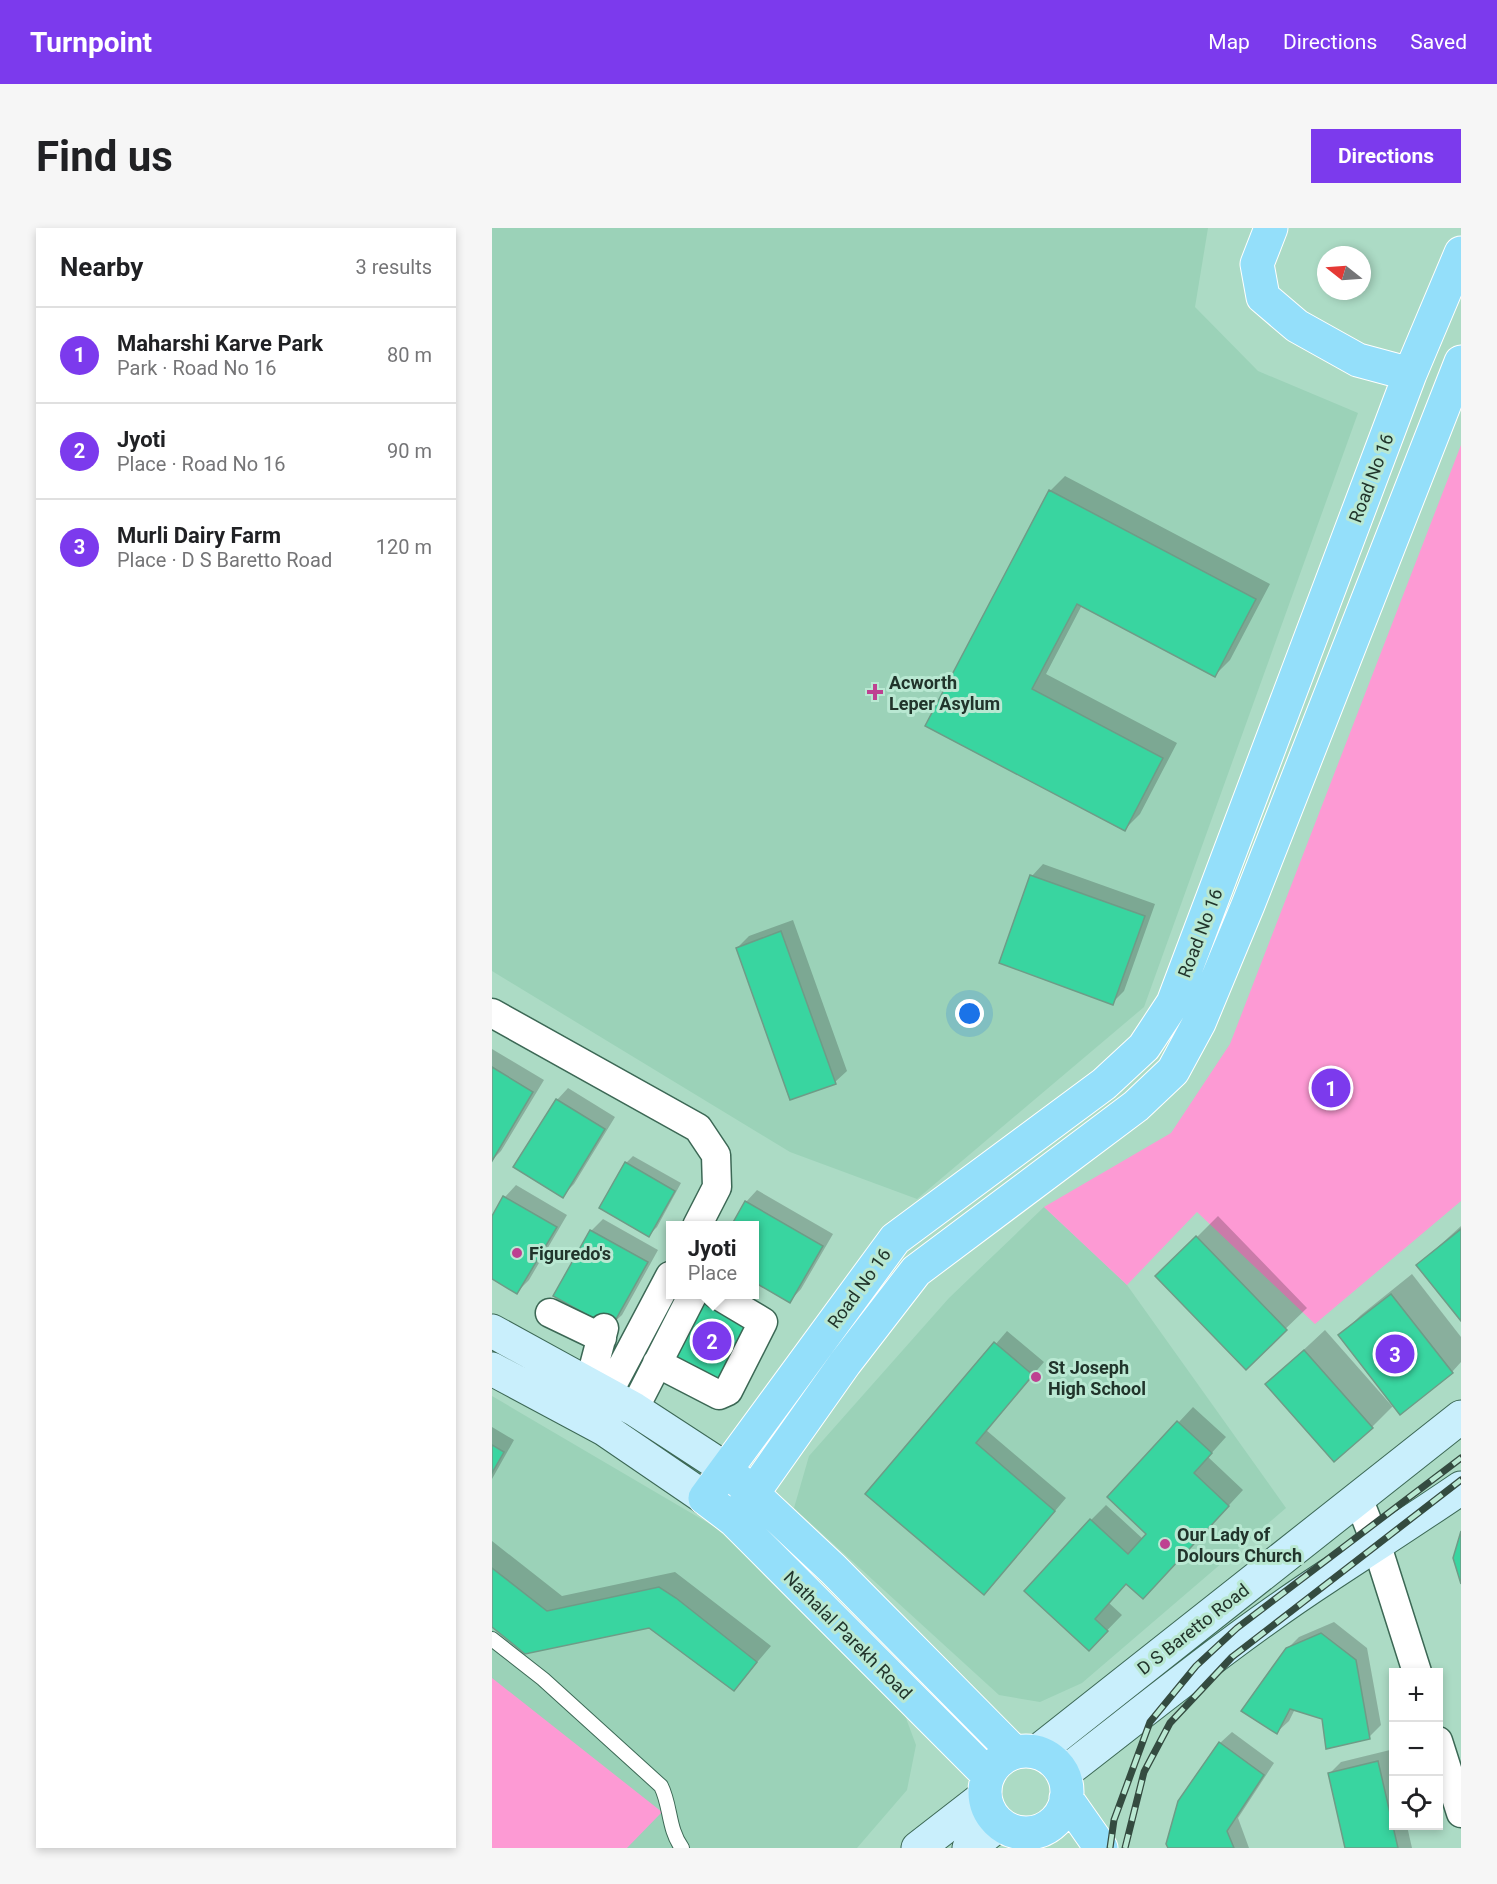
<!DOCTYPE html>
<html lang="en">
<head>
<meta charset="utf-8">
<style>
  :root { --surface:#fff; --page:#f6f6f6; --text:#202124; --muted:#757577; --line:#e0e0e0; --accent:#7c3aed }
  body { margin:0; font-family:Roboto,sans-serif; background:var(--page); color:var(--text) }
  .controls { position:absolute; right:18px; bottom:18px; display:grid; overflow:hidden; border-radius:0px; box-shadow:0 3px 9px #0003 }
  .controls button { width:54px; height:54px; display:grid; place-items:center; padding:0; border:0; border-bottom:2px solid var(--line); background:var(--surface); color:var(--text); font:30px sans-serif }
  .compass { position:absolute; left:825px; top:18px; width:54px; height:54px; border-radius:50%; background:var(--surface); box-shadow:0 3px 9px #0003; rotate:287deg }
  .you { position:absolute; left:478px; top:786px; width:21px; height:21px; margin:-15px; border:4px solid #fff; border-radius:50%; background:#1a73e8; box-shadow:0 0 0 9px #1a73e833 }
  .badge { display:grid; place-items:center; width:39px; height:39px; border-radius:50%; background:var(--accent); color:#fff; font-size:20px; font-weight:700 }
  .pin { position:absolute; translate:-50% -50%; border:3px solid #fff; box-shadow:0 2px 6px #0006 }
  .popup { position:absolute; left:174px; top:993px; width:93px; height:78px; box-sizing:border-box; display:grid; place-content:center; border-radius:0px; background:var(--surface); filter:drop-shadow(0 2px 4px #0005); font-size:20px; white-space:nowrap; color:var(--muted) }
  .popup b { font-size:22px; color:var(--text) }
  .popup::after { content:''; position:absolute; left:50%; top:100%; margin-left:-12px; border:12px solid transparent; border-top-color:var(--surface) }
  .list { margin:0; padding:0; list-style:none }
  h2 { display:flex; justify-content:space-between; align-items:center; height:78px; margin:0; padding:0 24px; font-size:26px }
  h2 small { font-size:20px; font-weight:400; color:var(--muted) }
  .list li { display:grid; grid-template-columns:39px 1fr auto; gap:18px; align-items:center; box-sizing:border-box; height:96px; padding:0 24px; border-top:2px solid var(--line) }
  .list b { display:block; font-size:22px; white-space:nowrap }
  .list p { margin:0; font-size:20px; white-space:nowrap; color:var(--muted) }
  .list em { font-size:20px; font-style:normal; color:var(--muted) }
  .icon { flex:none; width:33px; height:33px; fill:none; stroke:currentColor; stroke-width:2; stroke-linecap:round; stroke-linejoin:round }
  .map { position:relative; flex:none; width:969px; height:1620px; overflow:hidden; border-radius:0px }
  header { display:flex; align-items:center; gap:36px; box-sizing:border-box; height:84px; padding:0 30px; background:var(--accent); color:#fff }
  header strong { font-size:28px }
  nav { display:flex; gap:33px; margin-inline-start:auto; font-size:21px }
  .intro { display:flex; align-items:center; justify-content:space-between; box-sizing:border-box; height:144px; padding:0 36px }
  h1 { margin:0; font-size:42px }
  .button { padding:15px 27px; border-radius:0px; background:var(--accent); color:#fff; font-size:21px; font-weight:700 }
  main { display:flex; gap:36px; padding:0 36px }
  aside { flex:1; background:var(--surface); border-radius:0px; box-shadow:0 3px 9px #0003 }
  .map>svg:first-child { display:block }
  .built { fill:#9bd2b8 }
  .green { fill:#fd9ad4 }
  .shadow { fill:#0003 }
  .building { fill:#39d5a0; stroke:#6e9c87; stroke-width:1.5 }
  .lines { fill:none; stroke-linecap:round; stroke-linejoin:round }
  .lane-casing { stroke:#3c6855; stroke-width:16 }
  .street-casing { stroke:#3c6855; stroke-width:31 }
  .secondary-casing { stroke:#3c6855; stroke-width:35 }
  .primary-casing { stroke:#fff; stroke-width:35 }
  .lane { stroke:#fff; stroke-width:14 }
  .street { stroke:#fff; stroke-width:28 }
  .secondary { stroke:#c9effc; stroke-width:33 }
  .primary { stroke:#94dffa; stroke-width:33 }
  .rail-casing { stroke:#344b40; stroke-width:7 }
  .rail { stroke:#b9e8d2; stroke-width:4.5; stroke-dasharray:14; stroke-linecap:butt }
  .poi-dot { fill:#be4191; stroke:#b9e8d2; stroke-width:2 }
  .labels { text-anchor:middle; dominant-baseline:central; stroke-width:6; stroke-linejoin:round; paint-order:stroke }
  .street-label { font-size:18px; fill:#21342b; stroke:#b9e8d2 }
  .poi-label { font-size:18px; font-weight:bold; fill:#21342b; stroke:#b9e8d2; text-anchor:start }
</style>
</head>
<body>
<header>
<strong>Turnpoint</strong>
<nav><a>Map</a><a>Directions</a><a>Saved</a></nav>
</header>
<div class="intro"><h1>Find us</h1><a class="button">Directions</a></div>
<main>
<aside>
<h2>Nearby<small>3 results</small></h2>
<ul class="list">
<li><span class="badge">1</span><div><b>Maharshi Karve Park</b><p>Park · Road No 16</p></div><em>80 m</em></li>
<li><span class="badge">2</span><div><b>Jyoti</b><p>Place · Road No 16</p></div><em>90 m</em></li>
<li><span class="badge">3</span><div><b>Murli Dairy Farm</b><p>Place · D S Baretto Road</p></div><em>120 m</em></li>
</ul>
</aside>
<div class="map">
<svg width="969" height="1620" viewBox="0 0 969 1620">
  <rect width="100%" height="100%" fill="#acdbc5"/>
  <path class="built" d="M0 0H716L703 79 766 143 866 185 652 779 425 971 298 924 0 743Z
    M552 979 635 1057 794 1280 590 1455 548 1474 507 1467 302 1280 317 1228 457 1070Z
    M0 1168 223 1299 408 1474 424 1517 415 1562 365 1620H0Z"/>
  <path class="green" d="M969 217V973L823 1096 705 984 635 1057 552 979 679 905 738 816Z
    M0 1450 170 1584 135 1620H0Z"/>
  <path class="shadow" d="M573 248 778 356 738 432 723 447 590 377 554 446 685 515 648 586 632 602 435 497 558 263Z
    M551 636 663 676 632 763 620 775 540 648Z
    M301 692 355 843 343 854 245 720 257 708Z
    M0 821 52 852 9 923 0 932Z
    M76 860 123 889 82 956 70 968 23 939 65 872Z
    M141 928 189 955 165 999 157 1007 134 935Z
    M24 957 75 987 37 1052 25 1064 0 1049V991L13 969Z
    M265 962 341 1006 309 1061 298 1073 262 1053V998L254 974Z
    M726 988 815 1080 754 1139 666 1048Z
    M111 991 166 1022 130 1087 118 1098 63 1067 99 1003Z
    M969 998V1090L926 1037Z
    M920 1046 969 1109V1134L960 1144 902 1177 880 1199 775 1156 833 1102 900 1178 902 1176 848 1107 869 1087Z
    M515 1103 552 1134 494 1202 574 1270 503 1354 375 1266Z
    M701 1179 734 1209 716 1229 751 1262 666 1354 635 1355 617 1375 630 1387 597 1421 599 1292 614 1277 651 1311 656 1306 617 1269Z
    M0 1199 22 1212 0 1251Z
    M0 1313 70 1368 183 1344 279 1418 242 1461 157 1399 0 1398Z
    M842 1394 875 1420 889 1497 877 1509 832 1490 803 1481 797 1493 785 1504 795 1421 807 1409Z
    M740 1504 782 1535 746 1590 757 1620H678L728 1515Z
    M898 1522 902 1538V1598H915L920 1620H855L838 1545 849 1534Z"/>
  <path class="building" d="M557 262 764 371 723 449 585 376 540 461 671 530 633 603 433 498Z
    M538 647 653 688 621 777 507 735Z
    M289 703 344 856 298 872 244 720Z
    M0 839 41 864 0 933Z
    M64 871 113 901 71 970 21 939Z
    M133 934 183 963 157 1009 107 980Z
    M11 968 65 999 25 1066 0 1051V988Z
    M253 973 331 1018 298 1075 262 1054V998H239Z
    M969 1001V1093L924 1037Z
    M98 1002 156 1034 119 1100 61 1068Z
    M704 1008 795 1102 754 1142 663 1048Z
    M206 1066 266 1097 233 1160 173 1129Z
    M899 1066 961 1145 908 1187 846 1107Z
    M502 1114 541 1147 484 1215 563 1283 492 1367 373 1266Z
    M812 1122 881 1200 842 1234 773 1156Z
    M685 1193 720 1225 702 1245 737 1278 651 1371 634 1356 603 1391 616 1403 597 1423 532 1363 598 1291 636 1326 654 1306 615 1269Z
    M0 1217 12 1224 0 1245Z
    M969 1303V1356L961 1330Z
    M0 1340 55 1383 167 1359 184 1370 265 1434 242 1463 157 1400 33 1426 0 1399Z
    M829 1405 864 1432 878 1511 834 1521 830 1491 798 1481 785 1506 749 1483 794 1420Z
    M727 1514 772 1547 735 1603 742 1620H676L674 1616 686 1573Z
    M886 1533 906 1620H853L836 1545Z"/>
  <g class="lines">
    <defs>
      <path id="lane" d="M0 1411 51 1451 169 1558C179 1578 176 1601 190 1620"/>
      <path id="street" d="M0 785 206 900 224 927 225 959 205 998
        M58 1085 110 1110
        M165 1135 227 1167 236 1163 271 1094 224 1066
        M97 1157 112 1100
        M115 1167 178 1048
        M142 1181 201 1066
        M866 1270 885 1318 925 1444
        M946 1513 969 1585"/>
      <path id="secondary" d="M0 1103 142 1181 234 1241
        M0 1141 112 1201 213 1270
        M545 1524 969 1189
        M572 1545C659 1478 744 1408 836 1348 880 1319 925 1290 969 1260
        M426 1620 493 1568
        M477 1620 506 1597"/>
      <path id="primary" d="M779 0 765 36 771 69 805 98 866 132 918 146
        M246 1252 341 1341 522 1524
        M242 1292 353 1135 424 1043 644 878 681 843 707 795 756 677 969 134
        M493 1564a41 41 0 1 1 82 0a41 41 0 1 1-82 0Z
        M496 1547 242 1292 213 1270 403 1011 612 856 652 819 681 775 918 146 969 25
        M574 1570 609 1620"/>
    </defs>
    <use href="#lane" class="lane-casing"/>
    <use href="#street" class="street-casing"/>
    <use href="#secondary" class="secondary-casing"/>
    <use href="#primary" class="primary-casing"/>
    <use href="#lane" class="lane"/>
    <use href="#street" class="street"/>
    <use href="#secondary" class="secondary"/>
    <use href="#primary" class="primary"/>
    <defs>
      <path id="rail" d="M618 1620 622 1592 658 1494 704 1438 745 1400 969 1230
        M633 1620 652 1544 678 1495 740 1429 969 1252"/>
    </defs>
    <use href="#rail" class="rail-casing"/>
    <use href="#rail" class="rail"/>
  </g>
  <g class="poi-dot">
    <path d="M380 455h6v6h6v6h-6v6h-6v-6h-6v-6h6z"/>
    <circle cx="25" cy="1025" r="6"/>
    <circle cx="544" cy="1149" r="6"/>
    <circle cx="673" cy="1316" r="6"/>
  </g>
  <g class="labels">
    <g class="street-label">
      <text transform="translate(879 250) rotate(-69)">Road No 16</text>
      <text transform="translate(708 705) rotate(-69)">Road No 16</text>
      <text transform="translate(367 1060) rotate(-54)">Road No 16</text>
      <text transform="translate(701 1401) rotate(-38)">D S Baretto Road</text>
      <text transform="translate(356 1407) rotate(45)">Nathalal Parekh Road</text>
    </g>
    <g class="poi-label">
      <text x="397" y="454">Acworth<tspan x="397" dy="21">Leper Asylum</tspan></text>
      <text x="37" y="1025">Figuredo's</text>
      <text x="556" y="1139">St Joseph<tspan x="556" dy="21">High School</tspan></text>
      <text x="685" y="1306">Our Lady of<tspan x="685" dy="21">Dolours Church</tspan></text>
    </g>
  </g>
</svg>
<div class="controls">
<button>+</button>
<button>−</button>
<button><svg class="icon" aria-label="locate" viewBox="0 0 24 24"><circle cx="12" cy="12" r="6"/><path d="M12 2v4M12 18v4M2 12h4M18 12h4"/></svg></button>
</div>
<svg class="compass" viewBox="-18 -18 36 36"><path d="M0-13l5 13h-10z" fill="#e53935"/><path d="M0 13l5-13h-10z" fill="#757577"/></svg>
<div class="you"></div>
<div class="pin badge" style="left:839px;top:860px">1</div>
<div class="pin badge" style="left:220px;top:1113px">2</div>
<div class="popup"><b>Jyoti</b>Place</div>
<div class="pin badge" style="left:903px;top:1126px">3</div>
</div>
</main>
</body>
</html>
